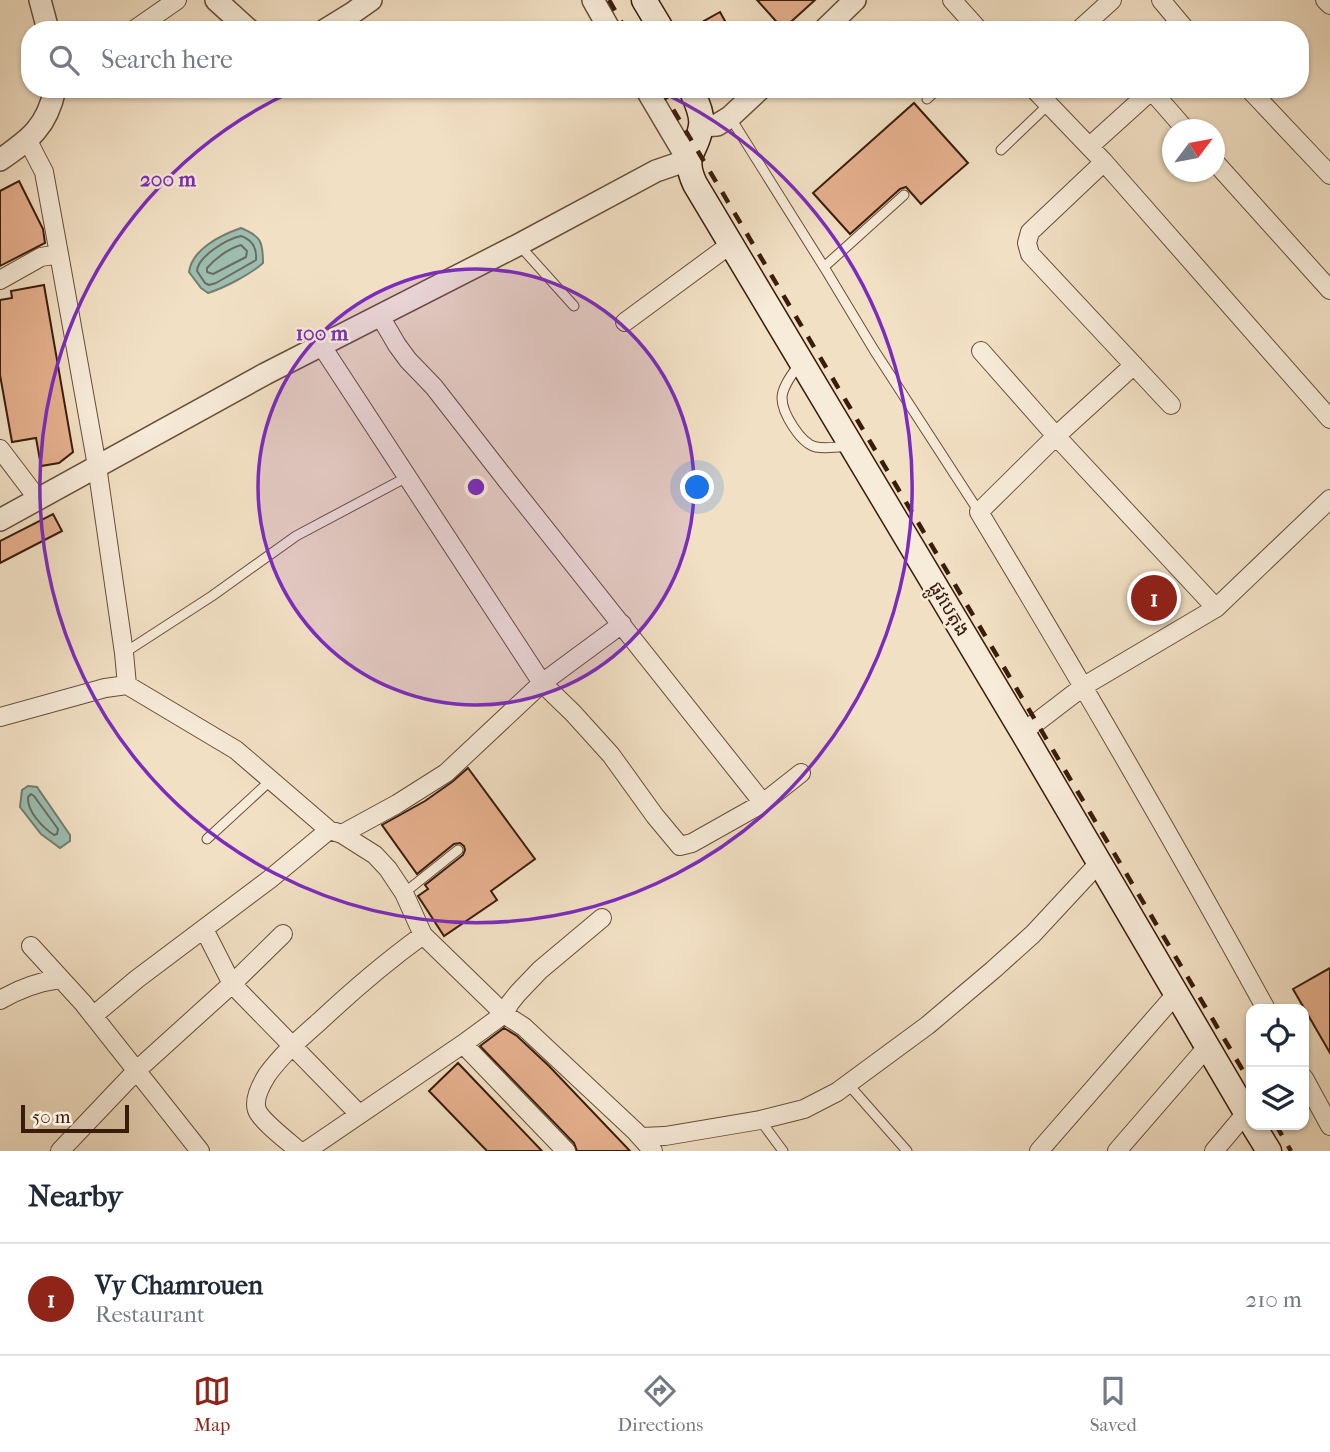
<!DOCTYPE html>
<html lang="en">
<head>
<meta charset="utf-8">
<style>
  :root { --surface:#fff; --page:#f6f6f7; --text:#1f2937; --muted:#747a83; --line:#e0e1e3; --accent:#8f2418 }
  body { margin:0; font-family:"IM FELL French Canon","Noto Sans Khmer",serif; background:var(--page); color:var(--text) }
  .controls { position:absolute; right:21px; bottom:21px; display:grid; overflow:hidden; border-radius:14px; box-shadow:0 2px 5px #0004 }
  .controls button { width:63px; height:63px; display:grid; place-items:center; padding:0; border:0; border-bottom:2px solid var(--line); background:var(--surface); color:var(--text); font:35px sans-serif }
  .compass { position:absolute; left:1162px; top:119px; width:63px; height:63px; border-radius:50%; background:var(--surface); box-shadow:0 2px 5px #0004; rotate:58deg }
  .scale { position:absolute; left:21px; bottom:18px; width:108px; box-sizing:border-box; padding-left:7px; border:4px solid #3a1c0b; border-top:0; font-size:19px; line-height:24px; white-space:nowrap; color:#3a1c0b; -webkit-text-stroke:5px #f7ebd9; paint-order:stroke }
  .you { position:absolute; left:698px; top:488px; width:24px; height:24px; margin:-18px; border:5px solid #fff; border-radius:50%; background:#1a73e8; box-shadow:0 0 0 10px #1a73e833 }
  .badge { display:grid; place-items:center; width:46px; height:46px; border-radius:50%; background:var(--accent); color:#fff; font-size:23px; font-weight:700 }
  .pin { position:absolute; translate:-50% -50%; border:4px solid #fff; box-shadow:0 2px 7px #0006 }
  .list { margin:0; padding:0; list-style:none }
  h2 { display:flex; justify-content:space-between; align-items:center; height:91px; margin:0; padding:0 28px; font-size:30px }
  h2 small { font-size:23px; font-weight:400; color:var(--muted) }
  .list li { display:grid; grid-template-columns:46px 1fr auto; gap:21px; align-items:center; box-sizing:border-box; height:112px; padding:0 28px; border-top:2px solid var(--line) }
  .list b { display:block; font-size:26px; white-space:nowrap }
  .list p { margin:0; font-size:23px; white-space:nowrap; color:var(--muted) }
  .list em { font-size:23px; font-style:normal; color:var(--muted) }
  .icon { flex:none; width:38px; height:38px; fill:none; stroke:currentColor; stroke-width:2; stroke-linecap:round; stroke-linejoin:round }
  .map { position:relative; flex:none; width:1330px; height:1151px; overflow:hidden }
  .search { position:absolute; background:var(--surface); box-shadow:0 2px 5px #0004; left:21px; right:21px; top:21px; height:77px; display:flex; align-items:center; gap:18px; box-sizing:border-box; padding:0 24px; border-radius:28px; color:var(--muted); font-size:26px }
  .sheet { height:203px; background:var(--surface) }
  nav { display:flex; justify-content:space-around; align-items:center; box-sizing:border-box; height:98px; border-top:2px solid var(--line); background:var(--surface); font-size:19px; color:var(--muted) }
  nav a { display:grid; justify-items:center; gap:4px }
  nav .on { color:var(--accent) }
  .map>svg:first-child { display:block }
  .water { fill:#9cbdb0; stroke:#757d6e; stroke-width:2 }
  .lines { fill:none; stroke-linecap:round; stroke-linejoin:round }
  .shore { stroke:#6b6c5e; stroke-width:2 }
  .building { fill:#e6b08e; stroke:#3a1c0b; stroke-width:2 }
  .service-casing { stroke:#684d39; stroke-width:11 }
  .minor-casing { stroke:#684d39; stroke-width:20 }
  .tertiary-casing { stroke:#684d39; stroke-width:24 }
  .secondary-casing { stroke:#3a1c0b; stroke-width:27 }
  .service { stroke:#f7ebd9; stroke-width:9 }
  .minor { stroke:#f7ebd9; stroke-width:18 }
  .tertiary { stroke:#f7ebd9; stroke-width:21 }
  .secondary { stroke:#f7ebd9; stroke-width:24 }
  .rail { stroke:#3a1c0b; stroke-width:4.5; stroke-dasharray:12 12; stroke-linecap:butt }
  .ring { fill:none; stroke:#7b2cbf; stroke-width:3.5 }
  .labels { text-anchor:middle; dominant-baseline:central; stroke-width:5; stroke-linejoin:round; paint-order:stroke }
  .street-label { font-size:19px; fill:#3a1c0b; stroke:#f7ebd9 }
  .centre { fill:#7b2cbf; stroke:#f7ebd9; stroke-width:3.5 }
  .ring-label { font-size:21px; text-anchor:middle; font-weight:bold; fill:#7b2cbf; stroke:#f7ebd9; stroke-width:5; stroke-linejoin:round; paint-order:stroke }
</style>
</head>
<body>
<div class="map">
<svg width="1330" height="1151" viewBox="0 0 1330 1151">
  <rect width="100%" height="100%" fill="#f2e0c4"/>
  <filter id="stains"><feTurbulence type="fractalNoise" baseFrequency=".00286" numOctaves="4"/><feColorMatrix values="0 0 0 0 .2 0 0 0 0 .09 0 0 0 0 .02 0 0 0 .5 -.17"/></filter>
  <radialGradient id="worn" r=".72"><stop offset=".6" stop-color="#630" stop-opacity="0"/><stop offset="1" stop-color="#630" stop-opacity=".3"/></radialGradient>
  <path class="water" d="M241 228C261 236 263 242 263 263 251 274 224 288 208 293L201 288 189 272C192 249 221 235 241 228Z
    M28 786 37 787 70 835V841L60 848 41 834 20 807 22 790Z"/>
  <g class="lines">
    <path class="shore" d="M241 236C253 240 257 248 256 260L216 283 209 285 205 283 197 271C198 256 227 239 241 236Z
      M241 245 247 251 246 257 213 274 207 272V268C216 258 228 249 241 245Z
      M31 794 34 796 58 829 57 834 54 835C42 827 27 811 28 797Z"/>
  </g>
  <path class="building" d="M757 0H815L783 29Z
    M720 12 730 30H709L704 21Z
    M914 103 968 163 921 204 906 187 900 189 850 234 813 193Z
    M19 181 43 229 45 243 0 266V191Z
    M44 285 73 452 59 463 41 466 36 438 12 442 0 375V300L12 298 11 291Z
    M53 514 62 531 0 563V541Z
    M468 768 535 859 491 891 497 900 444 936 418 896 428 889 425 885 463 855 465 850 464 846 460 843 454 844 417 874 382 825 425 801 452 782Z
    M1330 968V1053L1293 989Z
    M504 1028 517 1036 549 1066 630 1151H577L574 1143 480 1046Z
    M458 1063 542 1151H487L429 1091Z"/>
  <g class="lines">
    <defs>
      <path id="service" d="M927 99 938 89
        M730 117 824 267 904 195
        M1001 150 1049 104
        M520 246 574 306
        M824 267 874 350 979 512
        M800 363C794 372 782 386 782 398 782 413 801 444 816 447 826 449 839 447 850 446
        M124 653 212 596 296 536 407 477
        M207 839 270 781
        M404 893 458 850
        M848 1084 907 1151
        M760 1120 783 1151"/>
      <path id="minor" d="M952 0 979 30
        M1161 0 1186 30
        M1325 0 1330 5
        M134 30 177 0
        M1079 30 1112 0
        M1034 89 1104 162 1330 419
        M1249 89 1330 175
        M1151 90 1186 130
        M28 141 44 172 59 254 97 466 124 653 127 685
        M1090 146 1153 89
        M1214 161 1330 290
        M1104 162 1030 232 1027 243 1030 254 1171 405
        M0 280 41 257 59 254
        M380 316 397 345 408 360 434 387 508 482 763 803
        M625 322 731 244
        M321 345 542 683 573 713 611 755 655 816 680 846 692 843 763 803 801 773
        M981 351 1056 436 1216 608
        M1134 365 1056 436 979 512C1078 676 1174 841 1266 1009
        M0 449 38 499
        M0 717 105 688 127 685 236 750 329 830 342 834 375 855 388 869 404 893 423 935 493 1003 504 1014 524 1027 635 1131 653 1151
        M1022 731 1037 722 1084 686 1216 608 1330 499
        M342 834 397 804 446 773 542 683 622 624
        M204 929 232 984 359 1114
        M31 946 83 1003 200 1151
        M0 1000C19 989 37 982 60 979
        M93 1016 137 979 270 879 329 830
        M463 1044 566 1151
        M1304 1078 1330 1126
        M641 1137 665 1136 760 1120 804 1109 837 1092 928 1025 993 970 1033 934 1098 864
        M60 1151 137 1070 232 984 283 934
        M299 1151C289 1142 261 1121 257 1110 253 1099 262 1083 267 1075 282 1054 301 1038 320 1021 352 991 387 961 423 935
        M306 1151 463 1044 504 1014 510 1003 518 993 540 970 602 918
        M1039 1151 1176 994
        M1117 1151 1207 1047
        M1214 1151 1246 1113"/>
      <path id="tertiary" d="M40 0 48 30
        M216 0 249 30
        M593 0 610 30
        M325 30 351 14 371 0
        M824 30 855 0
        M701 126 717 125 730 117 760 89
        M0 160C30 139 47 127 55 89
        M0 520 265 374 518 245 656 171 688 160 646 89"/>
      <path id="secondary" d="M644 0 662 30
        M691 89C696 101 703 114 701 126 697 153 681 154 695 184L1022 731 1251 1121
        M1253 1125 1269 1151"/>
    </defs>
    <use href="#service" class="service-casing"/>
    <use href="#minor" class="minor-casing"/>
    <use href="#tertiary" class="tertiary-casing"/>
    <use href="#secondary" class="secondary-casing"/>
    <use href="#service" class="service"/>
    <use href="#minor" class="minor"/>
    <use href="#tertiary" class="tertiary"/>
    <use href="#secondary" class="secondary"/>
    <path class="rail" d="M609 0 626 30
      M661 89 1251 1084
      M1276 1125 1291 1151"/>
  </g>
  <circle cx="476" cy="487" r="218" fill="#7b2cbf" fill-opacity=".12"/>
  <g class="ring">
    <circle cx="476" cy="487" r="218"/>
    <path d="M657 90A436 436 0 1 1 295 90"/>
  </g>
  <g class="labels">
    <g class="street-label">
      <text transform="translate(949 609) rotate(59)">ផ្លូវបេតុង</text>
    </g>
  </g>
  <circle cx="476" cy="487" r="10" class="centre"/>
  <g class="ring-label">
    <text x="168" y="186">200 m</text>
    <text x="322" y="340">100 m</text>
  </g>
  <rect width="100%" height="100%" filter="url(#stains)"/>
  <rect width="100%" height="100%" fill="url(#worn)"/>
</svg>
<div class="controls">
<button><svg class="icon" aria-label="locate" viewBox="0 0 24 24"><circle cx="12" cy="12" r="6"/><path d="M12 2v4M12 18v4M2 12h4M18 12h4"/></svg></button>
<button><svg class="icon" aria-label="layers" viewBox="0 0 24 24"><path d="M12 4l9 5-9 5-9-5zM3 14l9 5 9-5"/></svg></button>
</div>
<svg class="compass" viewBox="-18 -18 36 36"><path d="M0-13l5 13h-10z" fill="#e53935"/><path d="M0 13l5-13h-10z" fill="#747a83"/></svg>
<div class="scale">50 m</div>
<div class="you"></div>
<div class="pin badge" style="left:1154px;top:598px">1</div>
<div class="search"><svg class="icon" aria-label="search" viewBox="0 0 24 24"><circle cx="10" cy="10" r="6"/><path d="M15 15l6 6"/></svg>Search here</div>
</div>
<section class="sheet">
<h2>Nearby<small></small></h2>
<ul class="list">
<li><span class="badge">1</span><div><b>Vy Chamrouen</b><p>Restaurant</p></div><em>210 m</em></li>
</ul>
</section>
<nav>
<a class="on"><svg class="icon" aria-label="map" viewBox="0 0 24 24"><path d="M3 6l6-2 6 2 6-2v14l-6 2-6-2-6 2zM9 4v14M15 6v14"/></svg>Map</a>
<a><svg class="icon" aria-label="directions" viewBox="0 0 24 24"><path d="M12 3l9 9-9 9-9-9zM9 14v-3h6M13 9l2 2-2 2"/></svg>Directions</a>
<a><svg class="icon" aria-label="saved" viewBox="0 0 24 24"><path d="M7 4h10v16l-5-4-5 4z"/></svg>Saved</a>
</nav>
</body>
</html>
